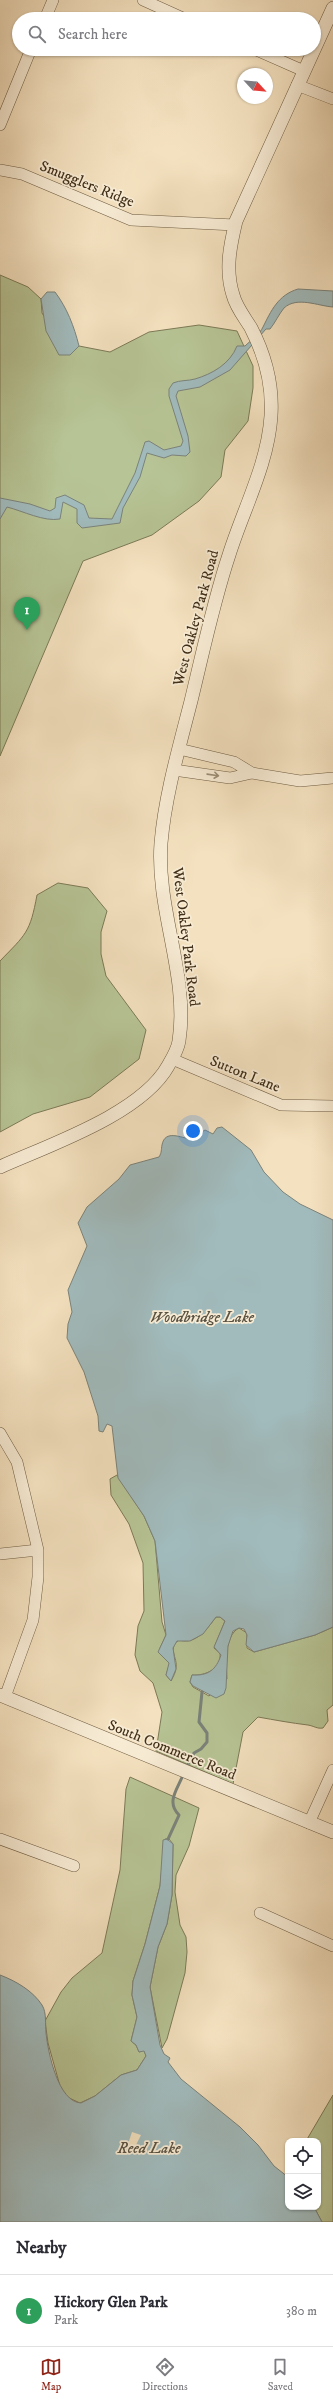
<!DOCTYPE html>
<html lang="en">
<head>
<meta charset="utf-8">
<style>
  :root { --surface:#fff; --page:#f2f2f3; --text:#2b2b33; --muted:#7c7c81; --line:#e1e1e2; --accent:#8f2418 }
  body { margin:0; font-family:"IM FELL DW Pica",serif; background:var(--page); color:var(--text) }
  .controls { position:absolute; right:12px; bottom:12px; display:grid; overflow:hidden; border-radius:8px; box-shadow:0 1px 3px #0004 }
  .controls button { width:36px; height:36px; display:grid; place-items:center; padding:0; border:0; border-bottom:1px solid var(--line); background:var(--surface); color:var(--text); font:20px sans-serif }
  .compass { position:absolute; left:237px; top:68px; width:36px; height:36px; border-radius:50%; background:var(--surface); box-shadow:0 1px 3px #0004; rotate:116deg }
  .you { position:absolute; left:193px; top:1131px; width:14px; height:14px; margin:-10px; border:3px solid #fff; border-radius:50%; background:#1a73e8; box-shadow:0 0 0 6px #1a73e833 }
  .badge { display:grid; place-items:center; width:26px; height:26px; border-radius:50%; background:var(--accent); color:#fff; font-size:13px; font-weight:700 }
  .pin { position:absolute; translate:-50% -33px; filter:drop-shadow(0 1px 2px #0008) }
  .pin::after { content:''; position:absolute; top:21px; width:14px; height:12px; background:inherit; clip-path:polygon(0 0,100% 0,50% 100%) }
  .list { margin:0; padding:0; list-style:none }
  h2 { display:flex; justify-content:space-between; align-items:center; height:52px; margin:0; padding:0 16px; font-size:17px }
  h2 small { font-size:13px; font-weight:400; color:var(--muted) }
  .list li { display:grid; grid-template-columns:26px 1fr auto; gap:12px; align-items:center; box-sizing:border-box; height:72px; padding:0 16px; border-top:1px solid var(--line) }
  .list b { display:block; font-size:15px; white-space:nowrap }
  .list p { margin:0; font-size:13px; white-space:nowrap; color:var(--muted) }
  .list em { font-size:13px; font-style:normal; color:var(--muted) }
  .icon { flex:none; width:22px; height:22px; fill:none; stroke:currentColor; stroke-width:2; stroke-linecap:round; stroke-linejoin:round }
  .map { position:relative; flex:none; width:333px; height:2222px; overflow:hidden }
  .search { position:absolute; background:var(--surface); box-shadow:0 1px 3px #0004; left:12px; right:12px; top:12px; height:44px; display:flex; align-items:center; gap:10px; box-sizing:border-box; padding:0 14px; border-radius:22px; color:var(--muted); font-size:15px }
  .sheet { height:124px; background:var(--surface) }
  nav { display:flex; justify-content:space-around; align-items:center; box-sizing:border-box; height:56px; border-top:1px solid var(--line); background:var(--surface); font-size:11px; color:var(--muted) }
  nav a { display:grid; justify-items:center; gap:2px }
  nav .on { color:var(--accent) }
  .map>svg:first-child { display:block }
  .green { fill:#b7c495; stroke:#7c7a57 }
  .water { fill:#a1bbbd; stroke:#7b837b }
  .pier { fill:#f4e1bf }
  .lines { fill:none; stroke-linecap:round; stroke-linejoin:round }
  .stream { stroke:#7b837b; stroke-width:3 }
  .minor-casing { stroke:#6e5c42; stroke-width:12 }
  .tertiary-casing { stroke:#6e5c42; stroke-width:14 }
  .minor { stroke:#f8ecd5; stroke-width:11 }
  .tertiary { stroke:#f8ecd5; stroke-width:13 }
  .oneway { stroke:#9c8e77 }
  .labels { text-anchor:middle; dominant-baseline:central; stroke-width:3.5; stroke-linejoin:round; paint-order:stroke }
  .street-label { font-size:15px; fill:#412f19; stroke:#f8ecd5 }
  .water-label { font-size:16px; font-style:italic; fill:#595242; stroke:#f8ecd5 }
</style>
</head>
<body>
<div class="map">
<svg width="333" height="2222" viewBox="0 0 333 2222">
  <rect width="100%" height="100%" fill="#f4e1bf"/>
  <filter id="stains"><feTurbulence type="fractalNoise" baseFrequency=".005" numOctaves="4"/><feColorMatrix values="0 0 0 0 .2 0 0 0 0 .09 0 0 0 0 .02 0 0 0 .5 -.17"/></filter>
  <radialGradient id="worn" r=".72"><stop offset=".6" stop-color="#630" stop-opacity="0"/><stop offset="1" stop-color="#630" stop-opacity=".3"/></radialGradient>
  <path class="green" d="M0 275 28 287 41 299 42 313 70 355 79 346 110 352 149 332 199 325 237 331 253 366V388L248 421 225 450 221 477 199 501 152 535 83 561 0 756Z
    M58 883 88 888 107 911 101 932V954L106 976 146 1030 139 1059 90 1097 33 1114 0 1132V961C26 934 30 933 37 895Z
    M117 1475 144 1516 155 1541 162 1622 166 1635 160 1648 162 1656 170 1663 166 1675 171 1681C173 1677 176 1672 176 1668 178 1658 167 1648 179 1640 196 1645 207 1629 216 1617H220L225 1621 214 1648 220 1653C222 1669 205 1676 192 1675L190 1682 193 1687 209 1696 227 1679C226 1664 224 1636 239 1628L247 1633V1648L254 1652 315 1635 333 1627V1705L327 1710 328 1721 323 1728C317 1729 314 1726 308 1725 291 1723 275 1720 258 1717L243 1732 233 1784 156 1751 162 1712 153 1683 140 1671 135 1655 138 1626 144 1611 143 1563 129 1524 111 1495 110 1479Z
    M130 1777 199 1808 189 1846 176 1875 175 1892 180 1925 186 1937 187 1952 185 1973 167 2039 162 2048 150 1987 158 1947 167 1924 172 1895 173 1844 169 1839H165L160 1886 145 1944 133 1981 132 1995 137 2017 131 2041 136 2045 139 2052 144 2050 146 2056 137 2070 121 2075 95 2096 80 2103 67 2097 60 2086 48 2043 45 2021 61 1992 72 1978 102 1953 120 1870 126 1789Z
    M333 2095V2222H322L314 2207H318V2141H306Z"/>
  <path class="water" d="M298 289 333 291V307C318 306 297 296 284 308 279 314 275 323 270 329H266L230 370 200 387 178 391 176 396 188 436 190 452 186 456 172 455 164 458 147 453 140 477 123 508 120 523 82 528 77 523V509L63 502 60 519C44 522 23 511 7 507L0 519V498L30 504 50 511 55 508 56 498 65 495 84 505 89 518 112 519 135 473 145 442 149 441 164 450 181 446 183 441 169 396V389L173 383C180 380 188 381 195 379 212 374 230 364 237 346H245C250 341 260 334 263 327 271 311 278 295 298 289Z
    M47 292H55C67 308 74 326 79 346L70 355H59L46 331 41 299Z
    M222 1127 251 1150 264 1172 283 1192 300 1204 333 1220V1627L315 1635 254 1652 246 1645 247 1635 244 1629 239 1628 233 1631 228 1646 226 1688 224 1694 216 1698 193 1686 190 1682 192 1675C208 1676 216 1670 221 1655L214 1647 225 1621 220 1617H216L203 1634 190 1641H177L173 1648 176 1669 171 1681 166 1675 169 1663 158 1652 166 1635 155 1541 144 1516 118 1478 112 1426 107 1424 103 1432 99 1431 98 1416 84 1372 67 1338 68 1324 72 1312 68 1290 87 1246 78 1223 87 1207 119 1179 130 1165 159 1157C162 1152 161 1150 162 1145 165 1129 181 1138 191 1139L205 1130 213 1134 217 1128Z
    M167 1839 173 1844 172 1895 167 1924 158 1947 150 1987 160 2045 164 2054 170 2058 168 2062 181 2079 240 2127 258 2145 274 2166 288 2177V2207H314L322 2222H0V1975C16 1981 33 1991 42 2005 47 2013 45 2025 46 2033 48 2052 58 2102 81 2103L95 2096 121 2075 137 2070 146 2056 144 2051 139 2052 136 2045 131 2041 137 2017 132 1995 133 1981 145 1944 160 1886 163 1840Z"/>
  <path class="pier" d="M132 2132 141 2135 135 2147 128 2144Z"/>
  <g class="lines">
    <path class="stream" d="M186 1768 194 1753 201 1749 207 1742V1733L199 1722 202 1692
      M168 1839 179 1815C166 1802 177 1790 183 1775"/>
    <defs>
      <path id="minor" d="M143 0 185 19
        M45 19 53 0
        M254 49 304 71
        M297 85 333 99
        M0 125 31 49
        M0 170 22 174 131 220 235 225
        M179 749 234 762 252 773
        M174 770 230 778 252 773 300 781 333 778
        M172 1059 281 1105 333 1106
        M0 1433 17 1462 38 1550V1577L33 1620 5 1697
        M0 1554 38 1550
        M309 1823 333 1770
        M0 1839 74 1866
        M260 1913 333 1946"/>
      <path id="tertiary" d="M0 1167C49 1145 141 1114 168 1066 172 1059 178 1049 179 1041 189 975 156 910 161 843 165 796 179 748 191 701 203 652 213 603 229 555 243 510 268 464 271 416 273 385 265 355 251 328 245 318 236 307 233 295 225 270 230 246 236 221L333 8
        M0 1695 333 1832"/>
    </defs>
    <use href="#minor" class="minor-casing"/>
    <use href="#tertiary" class="tertiary-casing"/>
    <use href="#minor" class="minor"/>
    <use href="#tertiary" class="tertiary"/>
  </g>
  <defs><path id="oneway-shaft" d="M-6 0H5M1.5-3L5.5 0L1.5 3" fill="none" stroke-width="1.6" stroke-linecap="round" stroke-linejoin="round"/></defs>
  <use class="oneway" href="#oneway-shaft" transform="translate(213 775) rotate(8)"/>
  <g class="labels">
    <g class="street-label">
      <text transform="translate(87 184) rotate(22)">Smugglers Ridge</text>
      <text transform="translate(196 618) rotate(-75)">West Oakley Park Road</text>
      <text transform="translate(186 937) rotate(83)">West Oakley Park Road</text>
      <text transform="translate(245 1074) rotate(22)">Sutton Lane</text>
      <text transform="translate(172 1750) rotate(22)">South Commerce Road</text>
    </g>
    <g class="water-label">
      <text x="202" y="1317">Woodbridge Lake</text>
      <text x="149" y="2148">Reed Lake</text>
    </g>
  </g>
  <rect width="100%" height="100%" filter="url(#stains)"/>
  <rect width="100%" height="100%" fill="url(#worn)"/>
</svg>
<div class="controls">
<button><svg class="icon" aria-label="locate" viewBox="0 0 24 24"><circle cx="12" cy="12" r="6"/><path d="M12 2v4M12 18v4M2 12h4M18 12h4"/></svg></button>
<button><svg class="icon" aria-label="layers" viewBox="0 0 24 24"><path d="M12 4l9 5-9 5-9-5zM3 14l9 5 9-5"/></svg></button>
</div>
<svg class="compass" viewBox="-18 -18 36 36"><path d="M0-13l5 13h-10z" fill="#e53935"/><path d="M0 13l5-13h-10z" fill="#7c7c81"/></svg>
<div class="you"></div>
<div class="pin badge" style="left:27px;top:630px;background:#2e9e5b">1</div>
<div class="search"><svg class="icon" aria-label="search" viewBox="0 0 24 24"><circle cx="10" cy="10" r="6"/><path d="M15 15l6 6"/></svg>Search here</div>
</div>
<section class="sheet">
<h2>Nearby<small></small></h2>
<ul class="list">
<li><span class="badge" style="background:#2e9e5b">1</span><div><b>Hickory Glen Park</b><p>Park</p></div><em>380 m</em></li>
</ul>
</section>
<nav>
<a class="on"><svg class="icon" aria-label="map" viewBox="0 0 24 24"><path d="M3 6l6-2 6 2 6-2v14l-6 2-6-2-6 2zM9 4v14M15 6v14"/></svg>Map</a>
<a><svg class="icon" aria-label="directions" viewBox="0 0 24 24"><path d="M12 3l9 9-9 9-9-9zM9 14v-3h6M13 9l2 2-2 2"/></svg>Directions</a>
<a><svg class="icon" aria-label="saved" viewBox="0 0 24 24"><path d="M7 4h10v16l-5-4-5 4z"/></svg>Saved</a>
</nav>
</body>
</html>
